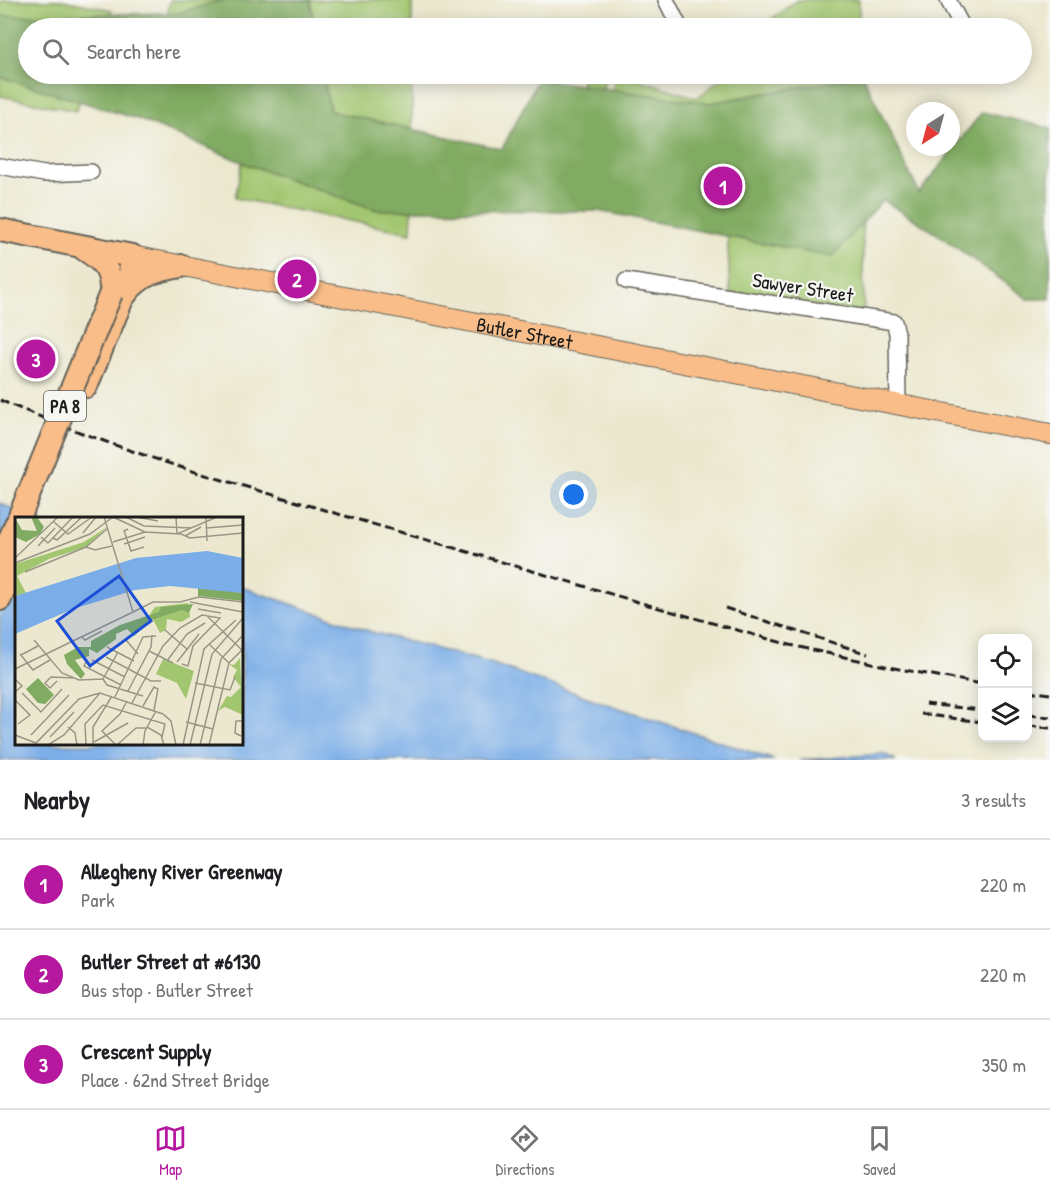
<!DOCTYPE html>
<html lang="en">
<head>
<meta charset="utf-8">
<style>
  :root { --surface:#fff; --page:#f6f6f6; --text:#202124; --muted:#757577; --line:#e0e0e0; --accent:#b5179e }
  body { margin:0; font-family:"Patrick Hand",sans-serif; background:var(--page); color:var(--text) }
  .controls { position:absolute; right:18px; bottom:18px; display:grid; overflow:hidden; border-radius:12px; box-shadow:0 3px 15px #0003 }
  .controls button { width:54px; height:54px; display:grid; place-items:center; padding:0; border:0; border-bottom:2px solid var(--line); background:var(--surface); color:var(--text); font:30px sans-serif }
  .compass { position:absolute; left:906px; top:102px; width:54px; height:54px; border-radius:50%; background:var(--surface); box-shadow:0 3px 15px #0003; rotate:216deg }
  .you { position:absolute; left:574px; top:495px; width:21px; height:21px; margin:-15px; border:4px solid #fff; border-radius:50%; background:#1a73e8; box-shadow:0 0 0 9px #1a73e833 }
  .badge { display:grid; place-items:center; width:39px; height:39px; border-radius:50%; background:var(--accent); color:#fff; font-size:20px; font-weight:700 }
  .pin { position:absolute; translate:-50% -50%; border:3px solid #fff; box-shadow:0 2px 6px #0006 }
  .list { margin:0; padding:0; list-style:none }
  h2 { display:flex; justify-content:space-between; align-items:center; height:78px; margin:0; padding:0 24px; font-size:26px }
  h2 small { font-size:20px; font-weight:400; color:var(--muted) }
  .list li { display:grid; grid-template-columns:39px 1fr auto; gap:18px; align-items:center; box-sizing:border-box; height:90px; padding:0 24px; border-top:2px solid var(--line) }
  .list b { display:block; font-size:22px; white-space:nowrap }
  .list p { margin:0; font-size:20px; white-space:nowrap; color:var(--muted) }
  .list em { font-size:20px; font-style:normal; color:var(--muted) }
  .icon { flex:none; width:33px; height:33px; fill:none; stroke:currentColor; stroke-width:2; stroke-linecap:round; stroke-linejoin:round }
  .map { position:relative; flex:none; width:1050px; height:760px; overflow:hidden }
  .search { position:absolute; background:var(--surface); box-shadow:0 3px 15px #0003; left:18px; right:18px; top:18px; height:66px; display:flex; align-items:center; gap:15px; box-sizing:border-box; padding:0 21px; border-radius:33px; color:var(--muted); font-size:22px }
  .sheet { height:348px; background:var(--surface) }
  nav { display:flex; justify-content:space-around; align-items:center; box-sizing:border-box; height:84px; border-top:2px solid var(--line); background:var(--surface); font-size:16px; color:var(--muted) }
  nav a { display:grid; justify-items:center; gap:3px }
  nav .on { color:var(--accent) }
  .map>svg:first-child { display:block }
  .green { fill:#a2c66f; stroke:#5f7146; stroke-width:1.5 }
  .forest { fill:#81ab62; stroke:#4e643f; stroke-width:1.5 }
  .water { fill:#7baee8; stroke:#4c6582; stroke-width:1.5 }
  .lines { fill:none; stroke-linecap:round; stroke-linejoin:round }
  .minor-casing { stroke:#65635b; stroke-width:18 }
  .major-casing { stroke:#65635b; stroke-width:22 }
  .highway-casing { stroke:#65635b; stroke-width:26 }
  .minor { stroke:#fff; stroke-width:15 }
  .major { stroke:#f8bd88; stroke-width:20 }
  .highway { stroke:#f8bd88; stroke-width:22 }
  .rail { stroke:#1c1c1c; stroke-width:3; stroke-dasharray:9 4.5; stroke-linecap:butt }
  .highway-bridge-casing { stroke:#65635b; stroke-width:26; stroke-linecap:butt }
  .highway-bridge { stroke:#f8bd88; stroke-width:22 }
  .labels { text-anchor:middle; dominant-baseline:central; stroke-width:4.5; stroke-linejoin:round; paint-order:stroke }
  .shield { fill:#f6f6f2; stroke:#5d5d5c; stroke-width:1.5 }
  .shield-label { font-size:18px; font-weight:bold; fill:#1c1c1c }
  .street-label { font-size:20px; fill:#1c1c1c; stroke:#f6f6f2 }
  .inset-road { fill:none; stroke:#999687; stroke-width:1.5 }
  .view { fill:#1d4ed8; fill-opacity:0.15; stroke:#1d4ed8; stroke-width:3 }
  .inset-edge { fill:none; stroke:#1c1c1c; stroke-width:3 }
</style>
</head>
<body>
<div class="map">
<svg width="1050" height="760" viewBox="0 0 1050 760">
  <rect width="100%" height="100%" fill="#f6f6f2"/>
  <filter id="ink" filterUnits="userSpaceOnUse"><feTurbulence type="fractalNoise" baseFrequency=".0167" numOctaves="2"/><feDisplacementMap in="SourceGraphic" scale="12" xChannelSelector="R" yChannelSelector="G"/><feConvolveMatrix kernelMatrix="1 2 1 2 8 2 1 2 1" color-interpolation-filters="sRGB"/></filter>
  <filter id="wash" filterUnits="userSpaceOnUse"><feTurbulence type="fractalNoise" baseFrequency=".008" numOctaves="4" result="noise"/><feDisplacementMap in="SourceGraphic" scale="24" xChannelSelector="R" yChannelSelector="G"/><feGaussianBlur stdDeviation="1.35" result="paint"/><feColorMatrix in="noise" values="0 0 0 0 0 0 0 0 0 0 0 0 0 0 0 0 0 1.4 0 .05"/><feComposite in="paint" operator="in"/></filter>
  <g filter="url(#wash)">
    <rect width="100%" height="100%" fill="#ece8cf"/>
    <path class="green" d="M2 0H62L112 10 105 28H28L0 35V12Z
      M170 0H412V28H164Z
      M797 0H859V28H760Z
      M0 49 28 74H89L76 111 0 96Z
      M155 74H412V171Z
      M582 74H606L595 124 582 121Z
      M616 74H622L697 98 724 76V74H860L864 314 730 293 727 223 604 126Z
      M244 154 413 186 411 233 235 198Z"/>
    <path class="forest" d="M222 0H310L315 28H28V74H323L330 111 502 149 538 79 709 103 863 76 919 193 982 112 1050 128V299H1028L939 235 883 200 832 257 599 211 377 210 249 165 138 119 0 77V15L2 16 180 13Z"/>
    <path class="water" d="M0 503 33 518H16V744H242V587L372 632 490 663 598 701 775 760H0Z
      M883 754 896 760H799Z"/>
  </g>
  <g filter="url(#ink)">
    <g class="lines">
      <defs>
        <path id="minor" d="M666 0 680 28
          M948 0 963 28
          M0 166 44 174 91 172
          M626 281 894 322 897 333 898 404"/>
        <g id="major">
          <path id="s1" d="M132 256 1050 434"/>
        </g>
        <path id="highway" d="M0 230 132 256
          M84 249C102 260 112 270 111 293
          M124 296C140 274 157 270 182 266
          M86 386 122 299 130 274 132 256
          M0 565 16 524
          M0 599 16 558"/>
      </defs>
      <use href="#minor" class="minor-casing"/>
      <use href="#major" class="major-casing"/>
      <use href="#highway" class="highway-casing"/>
      <use href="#minor" class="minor"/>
      <use href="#major" class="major"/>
      <use href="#highway" class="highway"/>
      <path class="rail" d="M0 400C65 428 132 452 199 473L645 604 790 645 899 669 982 684
        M725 608 868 654
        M1028 691 1050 694
        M925 704 982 710
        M921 714 982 722
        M1028 715 1050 717
        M1028 726 1050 728"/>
      <defs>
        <path id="highway-bridge" d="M19 518 111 293"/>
      </defs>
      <use href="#highway-bridge" class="highway-bridge-casing"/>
      <use href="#highway-bridge" class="highway-bridge"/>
    </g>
  </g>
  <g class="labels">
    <rect class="shield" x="44" y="391" width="42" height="30" rx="4.5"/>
    <g class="shield-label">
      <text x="65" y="406">PA 8</text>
    </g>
    <g class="street-label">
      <text transform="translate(803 287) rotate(9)">Sawyer Street</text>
      <text stroke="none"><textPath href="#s1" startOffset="400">Butler Street</textPath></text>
    </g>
  </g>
  <g transform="translate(15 517)">
    <rect width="228" height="228" fill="#ece8cf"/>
    <path d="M92 10 71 30 34 42 2 59 11 76 0 79V47L69 25ZM173 86 175 100 166 105 152 102 151 113 145 116 135 97 140 90ZM225 141 228 198 210 190 203 194 212 179 216 180 226 170 218 160 222 153 214 147 219 148ZM148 142 179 154 171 182 162 166 141 157Z" fill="#a2c66f"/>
    <path d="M16 0H22L29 10 25 17 11 25 0 20V1L7 13 22 14ZM192 70 228 76V84L183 79V71ZM178 87 174 96 167 93 136 103 119 119 112 112 101 117V122L82 136 74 132V139L60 143 70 157 66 162 52 147 49 138 63 130H76V124L105 108 144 95 146 90ZM23 161 39 178 30 187 23 186 11 172Z" fill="#81ab62"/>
    <path d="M192 34 228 41V76L155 69 120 73 58 92 0 117V79L121 41Z" fill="#7baee8"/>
    <path class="inset-road" d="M89 0 118 95M98 0 130 15 166 17 175 21 228 16M111 0 129 9 176 11M121 0 143 4M161 0 162 17 202 0M191 0 192 24M39 5 53 17 77 0M191 11 228 8M113 12 109 14 116 34 129 30M68 16 81 0M170 19 186 10M26 20 33 26 58 0M38 21 42 23 67 0M98 25 130 15M109 27 130 20M23 29 40 11M71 30 80 33 97 29M0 41 43 0M0 46 75 17 98 0M10 55 71 30 93 11M175 85 228 95M183 92 206 96M118 95 138 85H165L184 80 228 85M191 98 228 134M150 113 173 133M66 119 70 123 87 114M19 123 47 156 64 163 88 162M111 123 123 137M194 127 214 146M92 130 119 144M134 134 158 146M5 137 18 153 35 143M6 138 23 129M91 140 136 164H146M77 143 110 160M152 144 172 117 190 106M71 145 69 149 106 168M162 145 184 117M0 152 118 95M0 162 7 169 0 175M88 162 92 168 128 179M88 162 103 135M42 164 35 171 30 166 36 160 60 161M180 166 215 173 220 160M113 174 136 130 137 118M7 176 26 195 47 172M100 180 128 120 141 119M0 183 15 198 3 207M117 186 148 129 165 111 187 98 205 101 178 129 173 149 167 147M128 189 139 170 143 172 139 193M171 205 198 212M53 210 60 216 62 228M132 210 146 218 149 228M0 218 21 226 64 182 85 176M16 218 54 178M226 219 220 216 221 204H228M35 220 59 195M79 225 113 206M33 228 49 218 85 176 148 197 156 204 161 228M71 228 70 207 88 188 150 207 147 220M78 228V210L97 179M101 228 87 214 105 197 112 184M102 228 121 211H131M128 228 130 214 141 194M168 228 189 132 221 103M175 228 197 137 228 101M185 228 206 142 228 118M194 228 214 146 228 132"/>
    <path class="view" d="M104 59 136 104 75 149 42 104Z"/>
    <rect width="228" height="228" class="inset-edge"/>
  </g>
</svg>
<div class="controls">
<button><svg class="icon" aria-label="locate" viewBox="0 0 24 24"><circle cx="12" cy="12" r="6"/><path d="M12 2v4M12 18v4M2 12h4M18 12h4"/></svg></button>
<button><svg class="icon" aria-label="layers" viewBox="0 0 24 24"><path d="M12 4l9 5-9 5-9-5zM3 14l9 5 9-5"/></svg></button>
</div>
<svg class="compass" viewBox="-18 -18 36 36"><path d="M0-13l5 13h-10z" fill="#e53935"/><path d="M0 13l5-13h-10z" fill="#757577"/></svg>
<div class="you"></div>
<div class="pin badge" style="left:723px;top:186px">1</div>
<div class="pin badge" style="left:297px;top:279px">2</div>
<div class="pin badge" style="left:36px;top:359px">3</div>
<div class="search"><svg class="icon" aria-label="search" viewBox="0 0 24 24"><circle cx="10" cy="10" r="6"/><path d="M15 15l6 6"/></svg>Search here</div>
</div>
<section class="sheet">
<h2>Nearby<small>3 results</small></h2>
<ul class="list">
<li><span class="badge">1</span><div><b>Allegheny River Greenway</b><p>Park</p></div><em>220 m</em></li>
<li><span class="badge">2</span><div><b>Butler Street at #6130</b><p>Bus stop · Butler Street</p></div><em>220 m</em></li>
<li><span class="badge">3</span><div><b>Crescent Supply</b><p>Place · 62nd Street Bridge</p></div><em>350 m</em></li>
</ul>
</section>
<nav>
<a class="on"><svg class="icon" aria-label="map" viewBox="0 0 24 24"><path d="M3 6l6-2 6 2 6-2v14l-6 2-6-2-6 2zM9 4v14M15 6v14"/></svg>Map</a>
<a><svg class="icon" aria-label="directions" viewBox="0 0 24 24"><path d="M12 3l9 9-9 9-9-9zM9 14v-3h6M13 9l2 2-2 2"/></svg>Directions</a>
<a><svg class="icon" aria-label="saved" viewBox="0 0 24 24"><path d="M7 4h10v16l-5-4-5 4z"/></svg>Saved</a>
</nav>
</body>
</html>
